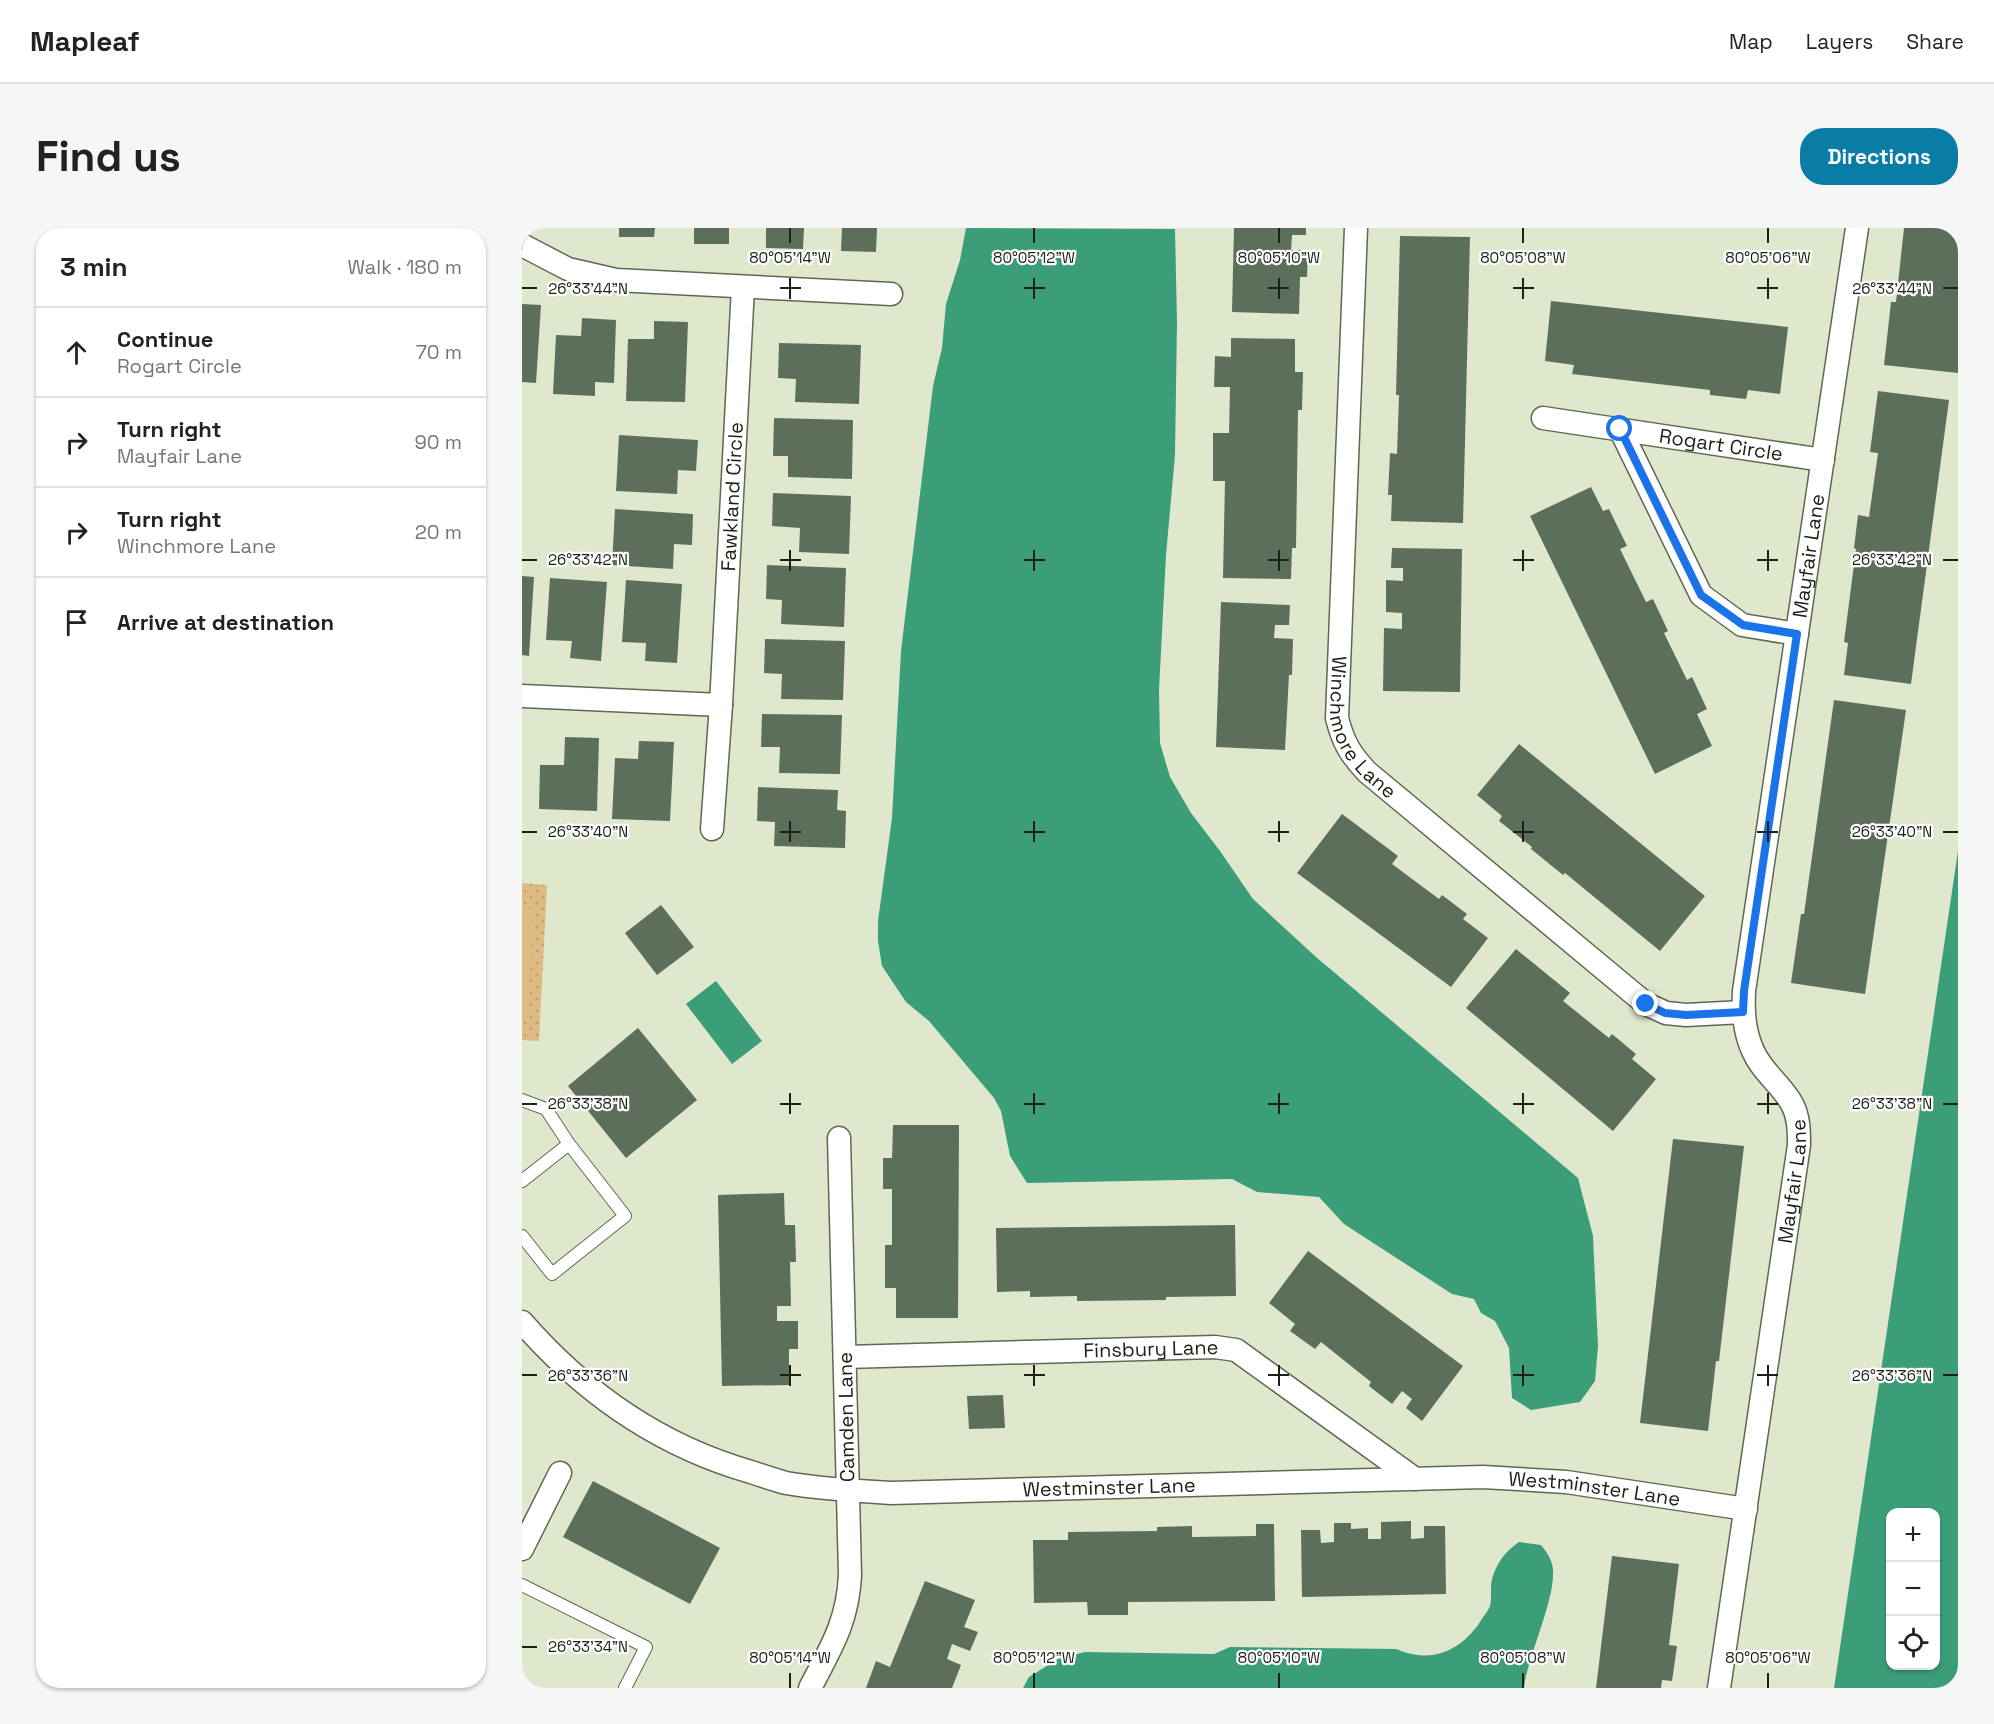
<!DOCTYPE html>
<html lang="en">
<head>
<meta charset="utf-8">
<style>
  :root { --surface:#fff; --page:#f6f6f6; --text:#222; --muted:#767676; --line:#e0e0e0; --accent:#097da5 }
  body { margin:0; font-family:"Space Grotesk",sans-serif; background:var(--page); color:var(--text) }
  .controls { position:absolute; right:18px; bottom:18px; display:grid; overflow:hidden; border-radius:12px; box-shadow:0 2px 4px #0004 }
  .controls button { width:54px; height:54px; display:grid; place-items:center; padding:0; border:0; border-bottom:2px solid var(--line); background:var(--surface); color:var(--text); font:30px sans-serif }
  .stop { position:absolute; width:18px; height:18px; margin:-14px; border:4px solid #1a73e8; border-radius:50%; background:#fff }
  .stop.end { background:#1a73e8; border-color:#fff; box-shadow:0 2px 6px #0008 }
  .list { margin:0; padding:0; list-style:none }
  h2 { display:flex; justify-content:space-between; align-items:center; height:78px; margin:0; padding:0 24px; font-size:26px }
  h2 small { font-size:20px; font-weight:400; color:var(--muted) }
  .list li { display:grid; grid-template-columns:39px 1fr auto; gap:18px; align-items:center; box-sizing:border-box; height:90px; padding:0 24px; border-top:2px solid var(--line) }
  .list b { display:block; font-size:22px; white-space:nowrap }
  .list p { margin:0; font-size:20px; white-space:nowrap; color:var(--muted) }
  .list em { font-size:20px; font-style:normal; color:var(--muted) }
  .icon { flex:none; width:33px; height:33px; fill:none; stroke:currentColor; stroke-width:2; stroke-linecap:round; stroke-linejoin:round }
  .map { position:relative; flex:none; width:1436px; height:1460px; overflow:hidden; border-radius:24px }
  header { display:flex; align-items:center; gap:36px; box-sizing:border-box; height:84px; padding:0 30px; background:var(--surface); border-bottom:2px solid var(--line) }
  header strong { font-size:28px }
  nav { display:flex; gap:33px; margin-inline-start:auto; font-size:21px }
  .intro { display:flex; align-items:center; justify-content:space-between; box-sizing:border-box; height:144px; padding:0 36px }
  h1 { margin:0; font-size:42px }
  .button { padding:15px 27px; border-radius:24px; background:var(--accent); color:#fff; font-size:21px; font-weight:700 }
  main { display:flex; gap:36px; padding:0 36px }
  aside { flex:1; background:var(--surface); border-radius:24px; box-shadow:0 2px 4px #0004 }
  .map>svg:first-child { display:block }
  .grass { fill:url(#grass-dots) }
  .garden { fill:#debb82 }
  .water { fill:#3b9e79; fill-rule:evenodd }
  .building { fill:#5c6f5b }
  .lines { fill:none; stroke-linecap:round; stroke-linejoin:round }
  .lane-casing { stroke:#616850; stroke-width:14 }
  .street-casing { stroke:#616850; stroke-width:25 }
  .lane { stroke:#fff; stroke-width:12 }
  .street { stroke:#fff; stroke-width:22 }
  .route { stroke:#1a73e8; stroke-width:8 }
  .ticks { fill:none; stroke:#1c2016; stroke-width:2 }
  .labels { text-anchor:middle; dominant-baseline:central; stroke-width:4.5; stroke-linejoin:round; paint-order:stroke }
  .street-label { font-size:20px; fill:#1c2016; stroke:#fff }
  .ticks-label { font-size:15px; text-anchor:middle; fill:#1c2016; stroke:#fff; stroke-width:4.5; stroke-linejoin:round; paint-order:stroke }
</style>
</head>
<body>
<header>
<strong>Mapleaf</strong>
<nav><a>Map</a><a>Layers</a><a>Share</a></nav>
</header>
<div class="intro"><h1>Find us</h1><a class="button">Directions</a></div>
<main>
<aside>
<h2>3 min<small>Walk · 180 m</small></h2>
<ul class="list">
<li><svg class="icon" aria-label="ahead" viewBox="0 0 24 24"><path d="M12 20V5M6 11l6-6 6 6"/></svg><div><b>Continue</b><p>Rogart Circle</p></div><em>70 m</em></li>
<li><svg class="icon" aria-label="right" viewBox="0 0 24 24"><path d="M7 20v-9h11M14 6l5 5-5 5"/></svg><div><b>Turn right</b><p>Mayfair Lane</p></div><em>90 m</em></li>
<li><svg class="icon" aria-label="right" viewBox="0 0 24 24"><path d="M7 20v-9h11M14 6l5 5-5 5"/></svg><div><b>Turn right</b><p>Winchmore Lane</p></div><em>20 m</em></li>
<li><svg class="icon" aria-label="arrive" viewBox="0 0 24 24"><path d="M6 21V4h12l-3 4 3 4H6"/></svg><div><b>Arrive at destination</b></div></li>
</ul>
</aside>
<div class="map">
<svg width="1436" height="1460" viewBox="0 0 1436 1460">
  <defs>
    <pattern id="grass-dots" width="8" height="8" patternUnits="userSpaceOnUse" patternTransform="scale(1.5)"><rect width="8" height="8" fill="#debb82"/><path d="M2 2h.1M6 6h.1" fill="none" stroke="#bea070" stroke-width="1.8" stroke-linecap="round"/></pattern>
  </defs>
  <rect width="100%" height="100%" fill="#dfe8cd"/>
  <path class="grass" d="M0 655 25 657 17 813 0 812Z"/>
  <path class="garden" d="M0 681H11L6 785H0Z"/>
  <path class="water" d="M444 0 653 1 655 94 653 227 644 327 637 462 638 515 648 549 669 585 698 623 731 671 794 729 1056 950 1071 1008 1076 1118 1073 1153 1058 1174 1009 1182 990 1170 987 1120 973 1093 959 1085 952 1071 930 1066 822 996 797 969 735 964 710 951 505 955 488 928 479 883 472 870 407 793 384 774 360 738 356 713V693L370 590 379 423 411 158 420 120 424 76 438 32Z
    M1436 623V1460H1312ZM1368 1284H1414V1438H1368Z
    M194 753 240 813 210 836 164 776Z
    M997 1314 1019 1317C1023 1322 1027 1327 1029 1333 1040 1358 1005 1428 1002 1460H501L507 1449 536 1431 563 1424 692 1426 708 1419 874 1421C907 1436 938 1424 958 1394 961 1389 966 1383 968 1378 970 1370 968 1359 970 1351 975 1334 983 1324 997 1314Z"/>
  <path class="building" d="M97 0H133L132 9H97Z
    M172 0H207V16H172Z
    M244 0H282L281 21 244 20Z
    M320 0H355L354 24 319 23Z
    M712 0H784V7H770L769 22H786L785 49H778L777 86 710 84Z
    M1382 0H1436V145L1362 137 1369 74H1374Z
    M878 8 948 9 941 295 869 293 870 267H866L868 225 875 226 877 167H874Z
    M1029 73 1266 99 1258 166 1226 162 1224 171 1188 167V162L1050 146 1052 137 1023 133Z
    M0 76 19 77 14 155 0 154Z
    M60 90 94 92 92 155 73 154V168L31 166 34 107 59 108Z
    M132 93 166 94 163 174 104 173 106 111H132Z
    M709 110 773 111V144H781L780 182H776L774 320H770L769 351 701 350 703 253H691V205H707L708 159H692L693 128 709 129Z
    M257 115 339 117 337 176 273 174 274 151 256 150Z
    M1356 163 1427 172 1389 456 1322 447 1326 415 1322 414 1334 321 1332 320 1336 287 1347 289 1356 225 1348 224Z
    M252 190 331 192 330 251 266 249V228H251Z
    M97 207 176 212 174 243 156 242 155 266 94 263Z
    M1069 259 1081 283 1087 281 1105 318 1098 321 1124 374 1131 371 1146 403 1142 405 1165 452 1170 449 1185 481 1175 486 1190 518 1133 546 1008 288Z
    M251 265 329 268 327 326 277 324 278 300 250 298Z
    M93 281 171 286 170 317 152 316 151 341 90 337Z
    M870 320 940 321 938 464 861 463 862 400 880 401V385L864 384V352L881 353V340H869Z
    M245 337 324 340 322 399 259 396 260 372 244 371Z
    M0 348 12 349 7 428 0 427Z
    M28 350 85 354 79 433 48 430 50 413 24 412Z
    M104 352 160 356 155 435 123 433 124 415 100 414Z
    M699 374 768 377 767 397H753L752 410 771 411 770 447H767L763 522 694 519Z
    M243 411 323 413 321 472 259 471 260 446 242 445Z
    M1312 472 1384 482 1343 766 1269 755 1279 686H1282Z
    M240 486 320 487 318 546 257 545 258 519H239Z
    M43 509 77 510 75 583 17 581 18 537H42Z
    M117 513 152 514 148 593 90 591 93 530 116 531Z
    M997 516 1183 668 1138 723 1043 645 1041 647 1009 621 1010 619 977 593 980 588 955 567Z
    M236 559 316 562 315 582 324 583 323 620 252 618 253 594 235 593Z
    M820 586 876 628 870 636 917 671 920 667 945 686 941 691 966 710 929 759 775 645Z
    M139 677 172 719 135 747 103 705Z
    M994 721 1048 765 1041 773 1087 810 1090 806 1114 826 1110 831 1134 851 1091 903 944 780Z
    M116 800 175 872 104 930 46 858Z
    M371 897H437L436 1090H374V1060H363V1017H370V961H361V930H370Z
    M1151 911 1222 918 1197 1133H1194L1186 1203 1118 1195Z
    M262 965 263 997H273L274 1034H268L269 1078H255V1093H276V1121H267V1157L200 1158 196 967Z
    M713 997 714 1068 644 1069V1072L555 1073V1068L508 1069V1063L475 1064 474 1000Z
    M786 1023 941 1138 900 1193 884 1180 890 1171 880 1163 870 1176 847 1158 849 1154 799 1114 793 1121 768 1103 773 1096 747 1075Z
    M481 1167 483 1200 447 1201 445 1168Z
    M71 1253 198 1320 168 1376 41 1309Z
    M889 1293V1311L902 1310V1298H923L924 1366 780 1369 779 1302H798L799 1315 812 1314V1295H829V1301L846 1300V1311H859V1294Z
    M734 1296H752L753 1373 606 1374V1387H566L565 1374 512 1375 511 1312H546V1304L635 1303V1299L670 1298V1309L734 1308Z
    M1090 1328 1157 1336 1147 1417 1155 1418 1150 1453 1140 1452 1139 1460H1074Z
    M403 1353 453 1372 442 1399 456 1404 448 1423 430 1416 425 1431 439 1437 430 1460H344L354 1433 368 1439Z"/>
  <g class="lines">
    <defs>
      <path id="lane" d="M0 872 24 881 47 916 103 988 30 1046 0 1008
        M0 953 47 916
        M0 1357 124 1419 103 1460"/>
      <g id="street">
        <path id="s1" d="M834 0 815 490C821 514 828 526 845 544L1124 776 1144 785 1164 787 1221 784"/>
        <path d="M0 17 46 41 94 52 369 66"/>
        <path id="s2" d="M1021 190 1301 232"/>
        <path d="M1098 201 1179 367 1220 397 1275 406"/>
        <path d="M0 468 199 477"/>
        <path id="s3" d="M190 601 199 477 221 59"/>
        <path id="s4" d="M0 1094C62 1165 138 1218 229 1244 241 1248 253 1252 264 1255 299 1261 334 1263 369 1265L961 1249 1044 1254 1224 1281"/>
        <path id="s5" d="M323 1129 693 1119 714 1122 893 1251"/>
        <path d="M0 1321 38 1245"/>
        <path d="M288 1460C309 1420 326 1393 328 1347L317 910"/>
        <path id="s6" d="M1197 1460 1277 917C1277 903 1277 889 1270 876 1260 857 1240 844 1231 823 1222 803 1221 784 1222 763L1335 0"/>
      </g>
    </defs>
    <use href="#lane" class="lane-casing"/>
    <use href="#street" class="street-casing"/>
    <use href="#lane" class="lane"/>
    <use href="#street" class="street"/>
  </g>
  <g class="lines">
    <path class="route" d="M1098 201 1179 367 1221 397 1275 406 1222 763 1221 784 1164 787 1143 785 1124 776"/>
  </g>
  <path class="ticks" d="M268 0V15M512 0V15M757 0V15M1001 0V15M1246 0V15M268 50V71M512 50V71M757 50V71M1001 50V71M1246 50V71M0 60H15M258 60H279M502 60H523M746 60H767M991 60H1012M1235 60H1256M1421 60H1436M268 322V343M512 322V343M757 322V343M1001 322V343M1246 322V343M0 332H15M258 332H279M502 332H523M746 332H767M991 332H1012M1235 332H1256M1421 332H1436M268 593V614M512 593V614M757 593V614M1001 593V614M1246 593V614M0 604H15M258 604H279M502 604H523M746 604H767M991 604H1012M1235 604H1256M1421 604H1436M268 865V886M512 865V886M757 865V886M1001 865V886M1246 865V886M0 876H15M258 876H279M502 876H523M746 876H767M991 876H1012M1235 876H1256M1421 876H1436M268 1137V1158M512 1137V1158M757 1137V1158M1001 1137V1158M1246 1137V1158M0 1147H15M258 1147H279M502 1147H523M746 1147H767M991 1147H1012M1235 1147H1256M1421 1147H1436M0 1419H15M268 1445V1460M512 1445V1460M757 1445V1460M1001 1445V1460M1246 1445V1460"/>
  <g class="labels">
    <g class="street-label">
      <text stroke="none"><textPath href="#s2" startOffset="180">Rogart Circle</textPath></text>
      <text stroke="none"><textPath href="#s3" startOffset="333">Fawkland Circle</textPath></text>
      <text stroke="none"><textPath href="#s6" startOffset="1158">Mayfair Lane</textPath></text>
      <text stroke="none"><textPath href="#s1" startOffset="508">Winchmore Lane</textPath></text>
      <text stroke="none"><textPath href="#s6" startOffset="512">Mayfair Lane</textPath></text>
      <text stroke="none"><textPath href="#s5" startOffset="306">Finsbury Lane</textPath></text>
      <text transform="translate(324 1189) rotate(-91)">Camden Lane</text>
      <text stroke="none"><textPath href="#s4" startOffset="638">Westminster Lane</textPath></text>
      <text stroke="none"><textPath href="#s4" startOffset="1124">Westminster Lane</textPath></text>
    </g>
  </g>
  <g class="ticks-label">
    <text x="268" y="35">80°05'14"W</text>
    <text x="512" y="35">80°05'12"W</text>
    <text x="757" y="35">80°05'10"W</text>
    <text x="1001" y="35">80°05'08"W</text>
    <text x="1246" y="35">80°05'06"W</text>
    <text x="66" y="66">26°33'44"N</text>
    <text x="1370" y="66">26°33'44"N</text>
    <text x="66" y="337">26°33'42"N</text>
    <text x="1370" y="337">26°33'42"N</text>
    <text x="66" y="609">26°33'40"N</text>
    <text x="1370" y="609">26°33'40"N</text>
    <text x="66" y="881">26°33'38"N</text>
    <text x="1370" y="881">26°33'38"N</text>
    <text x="66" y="1153">26°33'36"N</text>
    <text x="1370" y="1153">26°33'36"N</text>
    <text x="66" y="1424">26°33'34"N</text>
    <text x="268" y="1435">80°05'14"W</text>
    <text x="512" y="1435">80°05'12"W</text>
    <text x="757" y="1435">80°05'10"W</text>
    <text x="1001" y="1435">80°05'08"W</text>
    <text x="1246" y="1435">80°05'06"W</text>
  </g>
</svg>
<div class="controls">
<button>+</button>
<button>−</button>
<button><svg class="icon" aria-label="locate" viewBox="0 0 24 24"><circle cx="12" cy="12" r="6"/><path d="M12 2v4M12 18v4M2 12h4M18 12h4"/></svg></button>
</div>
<div class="stop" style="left:1098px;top:201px"></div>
<div class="stop end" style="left:1124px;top:776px"></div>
</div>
</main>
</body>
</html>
